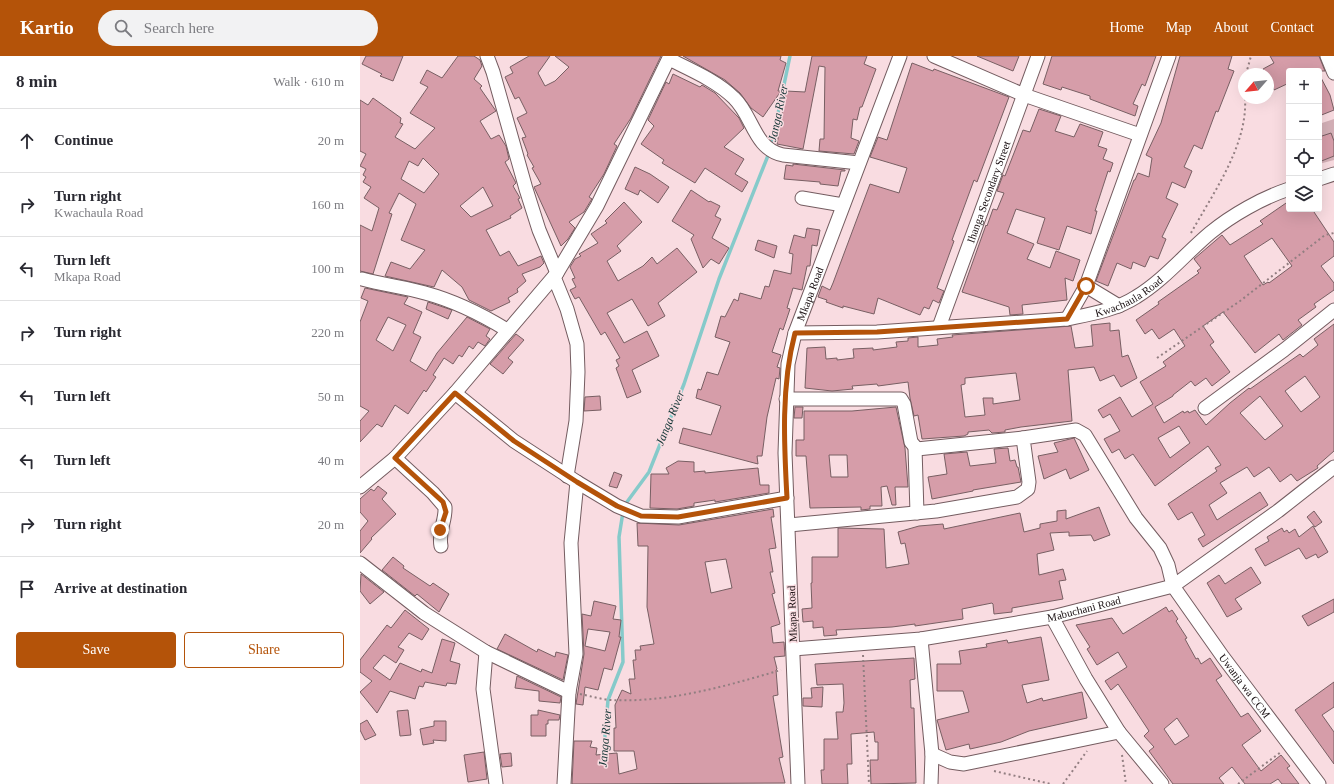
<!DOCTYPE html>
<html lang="en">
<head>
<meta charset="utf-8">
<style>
  :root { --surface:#fff; --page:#f2f2f3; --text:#2b2b33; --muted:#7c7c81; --line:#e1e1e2; --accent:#b45309 }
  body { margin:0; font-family:"Times New Roman",serif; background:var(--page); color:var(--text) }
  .controls { position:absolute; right:12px; top:12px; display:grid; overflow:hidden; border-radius:4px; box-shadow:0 4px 16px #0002 }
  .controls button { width:36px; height:36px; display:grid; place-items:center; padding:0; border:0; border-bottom:1px solid var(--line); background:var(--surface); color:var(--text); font:20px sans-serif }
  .compass { position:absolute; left:878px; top:12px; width:36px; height:36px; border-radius:50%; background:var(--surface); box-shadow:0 4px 16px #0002; rotate:242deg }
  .stop { position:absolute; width:12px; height:12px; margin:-9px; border:3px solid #b45309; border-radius:50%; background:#fff }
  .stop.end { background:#b45309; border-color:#fff; box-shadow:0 1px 4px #0008 }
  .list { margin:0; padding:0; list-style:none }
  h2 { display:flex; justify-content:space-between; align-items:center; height:52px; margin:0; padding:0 16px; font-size:17px }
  h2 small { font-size:13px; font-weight:400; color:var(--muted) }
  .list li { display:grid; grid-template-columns:26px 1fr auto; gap:12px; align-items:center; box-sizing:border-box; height:64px; padding:0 16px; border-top:1px solid var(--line) }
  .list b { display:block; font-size:15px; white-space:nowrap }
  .list p { margin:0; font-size:13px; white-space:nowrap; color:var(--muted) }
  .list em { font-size:13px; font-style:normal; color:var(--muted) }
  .actions { display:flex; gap:8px; padding:12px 16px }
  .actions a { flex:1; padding:9px 0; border:1px solid var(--accent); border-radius:4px; text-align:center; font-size:14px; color:var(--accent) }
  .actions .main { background:var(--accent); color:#fff }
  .icon { flex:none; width:22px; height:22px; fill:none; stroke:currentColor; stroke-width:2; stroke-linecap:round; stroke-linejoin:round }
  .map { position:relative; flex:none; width:974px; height:728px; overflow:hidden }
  header { display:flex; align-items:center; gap:24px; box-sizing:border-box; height:56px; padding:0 20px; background:var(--accent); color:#fff }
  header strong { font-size:19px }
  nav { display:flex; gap:22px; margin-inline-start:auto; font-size:14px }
  .search { width:280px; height:36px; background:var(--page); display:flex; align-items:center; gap:10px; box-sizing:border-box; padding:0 14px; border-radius:22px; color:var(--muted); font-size:15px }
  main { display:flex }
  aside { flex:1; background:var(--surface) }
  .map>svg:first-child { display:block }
  .green { fill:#d4b0b7 }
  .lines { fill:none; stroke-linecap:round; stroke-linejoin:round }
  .stream { stroke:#86caca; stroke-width:3.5 }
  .building { fill:#d69da9; stroke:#785f63; fill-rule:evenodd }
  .minor-casing { stroke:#745c60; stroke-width:15 }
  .path { stroke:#927e81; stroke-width:2; stroke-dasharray:2 3; stroke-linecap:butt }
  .minor { stroke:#fff; stroke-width:13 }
  .route { stroke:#b45309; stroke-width:5 }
  .labels { text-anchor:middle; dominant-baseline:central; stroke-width:3; stroke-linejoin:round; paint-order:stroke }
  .street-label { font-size:11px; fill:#190f11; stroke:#f9dce1 }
  .water-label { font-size:12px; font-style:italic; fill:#143636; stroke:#f9dce1 }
</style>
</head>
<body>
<header>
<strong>Kartio</strong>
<div class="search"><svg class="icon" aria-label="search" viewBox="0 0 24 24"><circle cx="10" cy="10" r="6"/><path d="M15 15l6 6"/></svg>Search here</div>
<nav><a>Home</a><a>Map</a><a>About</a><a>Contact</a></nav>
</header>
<main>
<aside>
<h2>8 min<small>Walk · 610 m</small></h2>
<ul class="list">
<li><svg class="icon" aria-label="ahead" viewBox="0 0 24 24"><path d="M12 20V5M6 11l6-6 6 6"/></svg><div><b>Continue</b></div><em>20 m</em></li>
<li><svg class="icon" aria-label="right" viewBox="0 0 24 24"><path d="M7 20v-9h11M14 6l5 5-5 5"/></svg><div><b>Turn right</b><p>Kwachaula Road</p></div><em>160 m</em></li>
<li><svg class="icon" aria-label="left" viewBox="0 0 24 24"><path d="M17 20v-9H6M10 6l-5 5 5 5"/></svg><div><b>Turn left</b><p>Mkapa Road</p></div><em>100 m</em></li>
<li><svg class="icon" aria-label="right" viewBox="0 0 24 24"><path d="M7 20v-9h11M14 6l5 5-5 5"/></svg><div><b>Turn right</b></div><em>220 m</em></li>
<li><svg class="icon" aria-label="left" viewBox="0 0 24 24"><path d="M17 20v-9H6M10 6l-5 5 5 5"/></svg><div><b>Turn left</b></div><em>50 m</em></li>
<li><svg class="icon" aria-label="left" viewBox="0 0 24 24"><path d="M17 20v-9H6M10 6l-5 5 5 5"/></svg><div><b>Turn left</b></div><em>40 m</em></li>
<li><svg class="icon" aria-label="right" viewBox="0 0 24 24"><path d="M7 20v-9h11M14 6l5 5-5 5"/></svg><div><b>Turn right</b></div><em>20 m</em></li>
<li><svg class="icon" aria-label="arrive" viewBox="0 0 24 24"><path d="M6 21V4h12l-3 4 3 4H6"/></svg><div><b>Arrive at destination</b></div></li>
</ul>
<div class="actions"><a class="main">Save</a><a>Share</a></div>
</aside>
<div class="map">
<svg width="974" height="728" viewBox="0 0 974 728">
  <rect width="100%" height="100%" fill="#f9dce1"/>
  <path class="green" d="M974 63V104L959 108V68Z"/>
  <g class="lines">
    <path class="stream" d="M411 91 430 0
      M264 450 289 416 324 328 359 223 409 97
      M243 703 248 644 263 606 259 481 263 456"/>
  </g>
  <path class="building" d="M6 0H43L33 25 20 20 22 18 2 8Z
    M98 0H114L120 4 122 10 114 23 122 30 120 32 136 55 120 65 131 83 139 79 146 90 149 103 145 106 156 127 153 130 160 142 158 143 162 152 150 160 151 162 126 174 140 200 149 195 158 210 181 200 184 207 180 211 162 218 166 225 157 233 158 236 148 242 150 246 131 255 109 244 102 231 82 214 74 231 25 220 31 206 50 213 65 194 41 184 56 148 39 137 29 157 32 158 13 218 0 215V169L12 175 19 152 4 142 11 131 3 126 6 121 3 119 6 113 0 110 6 98 0 95V44L8 49 13 42 41 62 40 67 43 68 35 81 55 93 75 72 50 57 68 31 60 27 67 14 82 22ZM63 102 79 118 64 137 41 123 49 105 58 110ZM123 131 133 150 111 161 100 150Z
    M169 0H190L178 17 185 30 195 25 209 11 195 0H301L271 62 254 88 257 90 244 118 229 141 232 143 230 146 224 156 209 166 215 172 208 183 201 190 174 131 181 128 172 112 174 111 167 99 168 98 162 82 166 81 157 62 167 57 159 41 155 43 145 21 153 17 150 11Z
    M323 0H421L420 4 426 7 418 35H421L403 61 391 52 380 37 365 24Z
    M452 0H507L504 8 516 13 502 51H500L497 64 493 63 491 82 499 85 494 98 459 95 460 83H464L465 11 459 10 443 93 417 88 426 35 445 36Z
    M617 0H659L653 15Z
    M692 0H796L785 30 782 28 773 48 778 50 775 60 730 43V40L702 31 701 34 683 28Z
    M820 0H872L868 13 874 15 858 56 856 55 842 93 834 89 824 111 832 115 825 132 812 126 806 142 818 148 802 181 806 183 798 203 790 200 785 211 773 206 771 213 757 207 748 230 736 225 774 124H775L778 117 789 121 792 102 786 99 801 67Z
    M910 0H959L965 15H929V27L914 34 908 18H906L903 13 914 7Z
    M552 7 573 15 574 13 649 41 617 126 614 124 592 184 594 185 577 232 584 235 579 247 573 244 569 253 564 251 560 259 518 242 514 258 483 250V252L466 246 467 244 458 241 462 230 470 234 473 227 510 128 539 137 547 112 510 101 518 81 527 84Z
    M313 18 340 31 342 29 355 37 379 62 384 72 364 91 384 103 375 118 388 126 382 136 345 112 335 127 302 107 304 104 281 88 294 70 288 64 306 26 309 28Z
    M959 18 970 39 974 54 959 60Z
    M679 53 701 60 695 75 714 81 720 68 743 76 738 90 747 93 743 103 753 107 750 116 748 115 735 155H737L731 178 707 170 699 194 677 187 685 162 656 153 647 177 674 188 667 203 690 212 696 195 720 204 713 225 705 222 707 244 662 249 663 258 650 259 649 251 602 236 626 169 627 170 633 153 637 154 644 137 637 135 643 119 645 120 663 74 670 76Z
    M971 77 974 85V100L959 106V81Z
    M433 108 485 114V115H481L478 130 460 128V126L424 123 426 109 433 110Z
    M275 111 290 118 309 131 298 147 280 134 278 139 265 133Z
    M331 134 349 146 350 145 360 150 355 160 361 163 352 182 369 192 359 208 351 203 343 212 331 183 334 179 312 165Z
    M929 145V153H952L974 186V200L961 210 974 227V234L954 248 956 251 938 264 942 269 923 284 919 278 895 297 863 256 843 270 854 286 850 289 870 316 852 330 846 322 835 330 831 325 813 339V340L795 351 804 367 823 355 824 357 828 355 829 357 835 354 846 369 870 347 889 332 890 333 940 298 943 301 958 289 954 283 974 268V395L957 410 958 412 937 425 931 418 920 426 909 411 894 421 887 411 860 427 867 437 849 449 857 464 900 436 908 449 843 491 838 483 845 479 832 456 818 464 808 448 857 415 855 412 861 409 848 390 795 430 773 398 765 403 759 393 752 397 744 383 760 375 750 358 743 362 738 354 760 341 772 361 793 348 780 326 806 310 803 306 825 290 814 273 799 283 792 273 785 278 776 264 799 248 798 246 839 217 837 215 841 212 834 203 862 179 870 189 903 168 900 165ZM912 182 932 210 909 227 908 226 903 229 884 200ZM945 320 960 341 941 356 925 335ZM900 340 923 370 905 384 880 357ZM819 370 830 387 810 402 798 382Z
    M264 146 282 166 257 190 261 195 247 205 258 225 283 210 292 201 297 208 317 192 337 216 298 247 305 260 288 270 272 243 247 257 264 287 287 275 299 300 272 314 281 336 267 342 256 312 259 310 256 304 260 302 245 276 241 279 219 241 215 243 210 234 216 231 212 223 215 222 210 211 215 203 221 200 219 198 238 187 231 178 247 167 245 165Z
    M447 172 460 174 457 190 452 189 450 210H447L442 234 433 232 427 252 430 253 423 274 420 272 412 296 421 299 417 311 420 312 419 323 416 322 407 361 402 400H397L398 408 319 387 323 372 351 379 361 350 336 342 338 333 341 334 347 316 358 319 370 286 355 281 361 260 365 261 374 243 378 245 380 237 401 243 405 230 409 231 414 214 431 218 433 198 429 197 434 179 445 182Z
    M398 184 417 190 414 202 395 194Z
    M5 232 48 241 44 248 62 256 53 277 61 281 50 305 66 315 77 297 107 261 130 273 126 280 130 283 125 290 118 286 113 293 109 290 102 301 99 299 93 308 84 302 73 319 76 321 66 336 64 334 48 358 35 349 22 371 17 368 0 386V365L9 355 0 350V266L8 245 1 242ZM28 261 46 269 33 295 16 284Z
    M68 246 92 254 88 263 66 253Z
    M750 267V275L759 274 762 301 768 299 777 322 761 331 754 319 740 325 734 311 708 314 712 365 661 371 645 374V376L632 377 629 374 608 376V378L604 380 562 383 558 359 554 360 550 342 548 326 518 330 517 328 492 330 493 333 472 335 445 332 447 292 465 291 466 303 477 302V304L494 302 493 293 513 292V294L537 291 536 286 548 285V282L558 281V291L578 289 577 283 593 281 592 279 711 270 715 292 733 290 731 269ZM656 317 660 344 633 348V342H623L625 359 605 361 601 329 605 328V322Z
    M156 278 164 284 148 302 153 306 143 318 130 308Z
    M240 340 241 354 224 355 225 341Z
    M435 351H443L442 362H434Z
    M536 351 545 392 548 431H535L536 449H532L527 430 521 431 522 450H510V453L501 454V451L450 452 446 400H436V384H444V355H492ZM469 399H487L488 421H471Z
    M714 382 729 414 710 423 706 413 684 423 678 400 698 396 694 387Z
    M648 392 650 405 655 404 657 411H658L661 426 613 434V435L572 443 568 421 587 418 584 398 607 396 610 410 636 407 634 393Z
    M318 405 334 406V416L345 415V417L398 412 400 429H409V437L355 446V444L334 447V450L317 453 290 452 291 418H309L306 412Z
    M254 416 262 419 257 432 249 430Z
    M18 430 27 437 22 443 36 458 11 482 12 483 0 497V475L8 465 0 456V443L11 433 14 435Z
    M739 451 750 479 734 485 731 479 709 480V476L690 477 694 494 677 498 679 519 703 513 706 524 699 525 703 543 652 552V556L634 558 633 548 632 547 602 553 603 563 555 570V568L532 571 476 574 477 579 464 580 463 571 453 572V565L443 566 442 553 452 552 451 527H452V501H478V472L524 473 526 512 549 508 545 487 541 488 538 476 559 470 583 468 584 473 660 457 664 476 680 472V468L697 465V455L706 454V463Z
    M413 453 414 461H411L416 492 409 493 413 516H410L415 537 412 538 420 568 411 571 413 587 424 586 425 600 414 601 417 613 416 614 418 639 413 640 423 701 419 702 425 727 212 728 214 685H232L230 691 237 692 236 699 257 697 259 718 277 713 274 695H254V672H256L255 649 262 634 271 638 269 623H275L273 604H276L275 594H281L280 590 294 588 287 551 288 490H278L277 467 319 469ZM366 503 372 532 351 537 345 506Z
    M954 455 962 466 955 471 947 461Z
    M953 470 968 496 958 502 956 498 946 503 939 492 905 510 895 493 909 485 907 481 922 472 924 476 927 474 929 477 935 473 939 481Z
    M33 501 44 510 43 512 70 530 73 527 89 538 79 556 57 538 55 540 22 514Z
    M891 511 901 527 875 543 882 553 867 561 847 527 859 519 865 528Z
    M1 518 24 536 10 548 0 535Z
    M974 543V556L948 570 942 560Z
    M234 545 256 550 253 563 261 564 259 581H261L252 614 244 612 238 634 225 631 223 649 216 648 224 598 222 558 231 560ZM228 573 250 576 245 595 225 590Z
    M806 551 809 556 812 554 818 563 816 565 827 582 825 583 836 603 838 602 841 608 850 602 862 620 856 624 881 661 888 657 901 675 882 689 901 715 921 699 930 710 927 712 939 728H922L918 723 910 728H885L872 711 859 722 864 728H813L789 695 794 691 784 680 789 675 758 628 751 634 745 625 767 611 758 596 737 609 727 593 730 591 716 569 752 562 763 578ZM817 662 829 680 815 689 804 673Z
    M45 554 69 573 62 584 49 577 38 591 44 594 36 607 24 599 13 612 30 624 40 607 61 616 62 613 72 617 82 583 95 587 90 605 100 608 96 628 87 627 86 630 65 626 63 631 59 630 55 643 30 635 17 657 0 636 12 625 0 616V604L27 569 31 572Z
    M145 578 177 596 178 593 195 601 196 596 208 599 203 624 137 593Z
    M681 581 689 624 662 629 667 647 682 642 683 645 722 636 727 662 669 675 641 686 619 691 610 693 609 688 586 694 577 664 609 656 603 635H577V608H601L599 595 627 591 626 588 647 584 648 587Z
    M554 602 555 623 550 624 551 652H554L556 727 511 728 510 704H518V686H515L514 676 491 678 492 708H487L488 728H462L461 714H464V683H478L476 656H483L484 647 483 628 457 629 455 608Z
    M157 620 201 641 200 647 179 645V635L155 632Z
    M974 626V651L962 659 974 676V708L935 654Z
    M463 631 462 651 443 650V642H452L451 632Z
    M48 654 51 679 40 680 37 655Z
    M178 654 200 659 199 664H188V668H186V680H171V659H178Z
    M7 664 16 679 5 684 0 674V668Z
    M74 665H86V685L73 684 74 687 63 689 60 673 74 670Z
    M124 696 127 723 108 726 104 699Z
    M151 697 152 710 142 711 140 698Z"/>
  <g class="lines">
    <defs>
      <g id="minor">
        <path d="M127 0 133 16 166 133 179 174 197 217"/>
        <path d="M574 0 664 39 780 79"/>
        <path d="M967 0 974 17"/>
        <path d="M309 3C331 14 357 25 374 42 393 60 394 93 423 99L499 107"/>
        <path d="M959 123 974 118"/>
        <path d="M442 142 483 149"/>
        <path d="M194 221 207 253 217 288 218 316 216 365 207 420"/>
        <path d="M2 223C23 229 45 231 65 237 95 245 121 258 147 274"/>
        <path d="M726 230 759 250"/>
        <path d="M707 263 726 230 809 0"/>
        <path id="s1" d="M579 271 678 0"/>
        <path id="s2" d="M435 277 517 276 707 263C731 258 756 254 776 241 804 224 825 198 850 177 872 159 902 142 929 133"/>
        <path d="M95 337 154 385 217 426 257 450 281 460 318 461 427 442"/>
        <path d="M426 343H541L544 348 551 386 557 393 663 382"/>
        <path d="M845 352 924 294 974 254"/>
        <path d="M555 392 557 457"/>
        <path d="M35 402 73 437 85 451C86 465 78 475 81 490"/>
        <path d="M0 431 35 402 95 337 197 217 237 150 310 0"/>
        <path id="s3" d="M429 469 576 455 657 441 668 433 669 426 663 382 716 374 725 379 776 462 800 492 808 509 813 530 863 601 959 728"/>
        <path d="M0 507 64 557 126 596 209 636"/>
        <path d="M692 561 726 623 759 676 802 728"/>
        <path d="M561 583 572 698 571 728"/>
        <path id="s4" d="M433 593 561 583 628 572 692 561 813 530 918 455 974 411"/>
        <path d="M126 596 123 633 136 728"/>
        <path d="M572 698 590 706 604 708 759 676"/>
        <path d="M204 728 209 636 216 598 211 487 217 426"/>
        <path id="s5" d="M438 728 425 397 428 308 435 277 540 0"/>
      </g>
    </defs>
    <use href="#minor" class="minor-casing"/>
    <path class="path" d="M886 18 891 0
      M831 177C853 137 888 89 885 42
      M797 302 880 245 965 179 974 177
      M503 599 509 728
      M220 638C230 640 240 643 250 644 309 647 366 630 421 614
      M762 699 766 728
      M634 715 691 728
      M703 728 727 695
      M878 728 921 696"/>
    <use href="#minor" class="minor"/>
  </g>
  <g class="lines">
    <path class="route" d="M80 474 86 456 83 446 35 402 95 337 154 385 217 426 257 450 281 460 318 461 427 442C424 388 421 330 435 277L517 276 707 263 726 230"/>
  </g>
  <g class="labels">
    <g class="street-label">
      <text stroke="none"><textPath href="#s1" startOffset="144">Ihanga Secondary Street</textPath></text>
      <text stroke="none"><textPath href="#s5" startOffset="494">Mkapa Road</textPath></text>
      <text stroke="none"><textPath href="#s2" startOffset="339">Kwachaula Road</textPath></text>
      <text stroke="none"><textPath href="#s4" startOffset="294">Mabuchani Road</textPath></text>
      <text transform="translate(432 558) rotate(-92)">Mkapa Road</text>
      <text stroke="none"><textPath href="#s3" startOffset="658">Uwanja wa CCM</textPath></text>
    </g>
    <g class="water-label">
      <text transform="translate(418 57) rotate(-78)">Janga River</text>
      <text transform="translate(310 362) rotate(-68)">Janga River</text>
      <text transform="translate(245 682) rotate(-85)">Janga River</text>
    </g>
  </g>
</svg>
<div class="controls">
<button>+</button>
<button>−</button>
<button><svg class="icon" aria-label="locate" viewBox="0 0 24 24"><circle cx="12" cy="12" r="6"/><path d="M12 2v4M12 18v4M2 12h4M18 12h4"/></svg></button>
<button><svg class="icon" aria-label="layers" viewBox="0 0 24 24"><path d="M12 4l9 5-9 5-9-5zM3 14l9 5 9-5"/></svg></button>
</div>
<svg class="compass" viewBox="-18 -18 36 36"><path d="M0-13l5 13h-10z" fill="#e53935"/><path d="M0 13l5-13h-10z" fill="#7c7c81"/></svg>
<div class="stop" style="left:726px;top:230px"></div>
<div class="stop end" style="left:80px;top:474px"></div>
</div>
</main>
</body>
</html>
